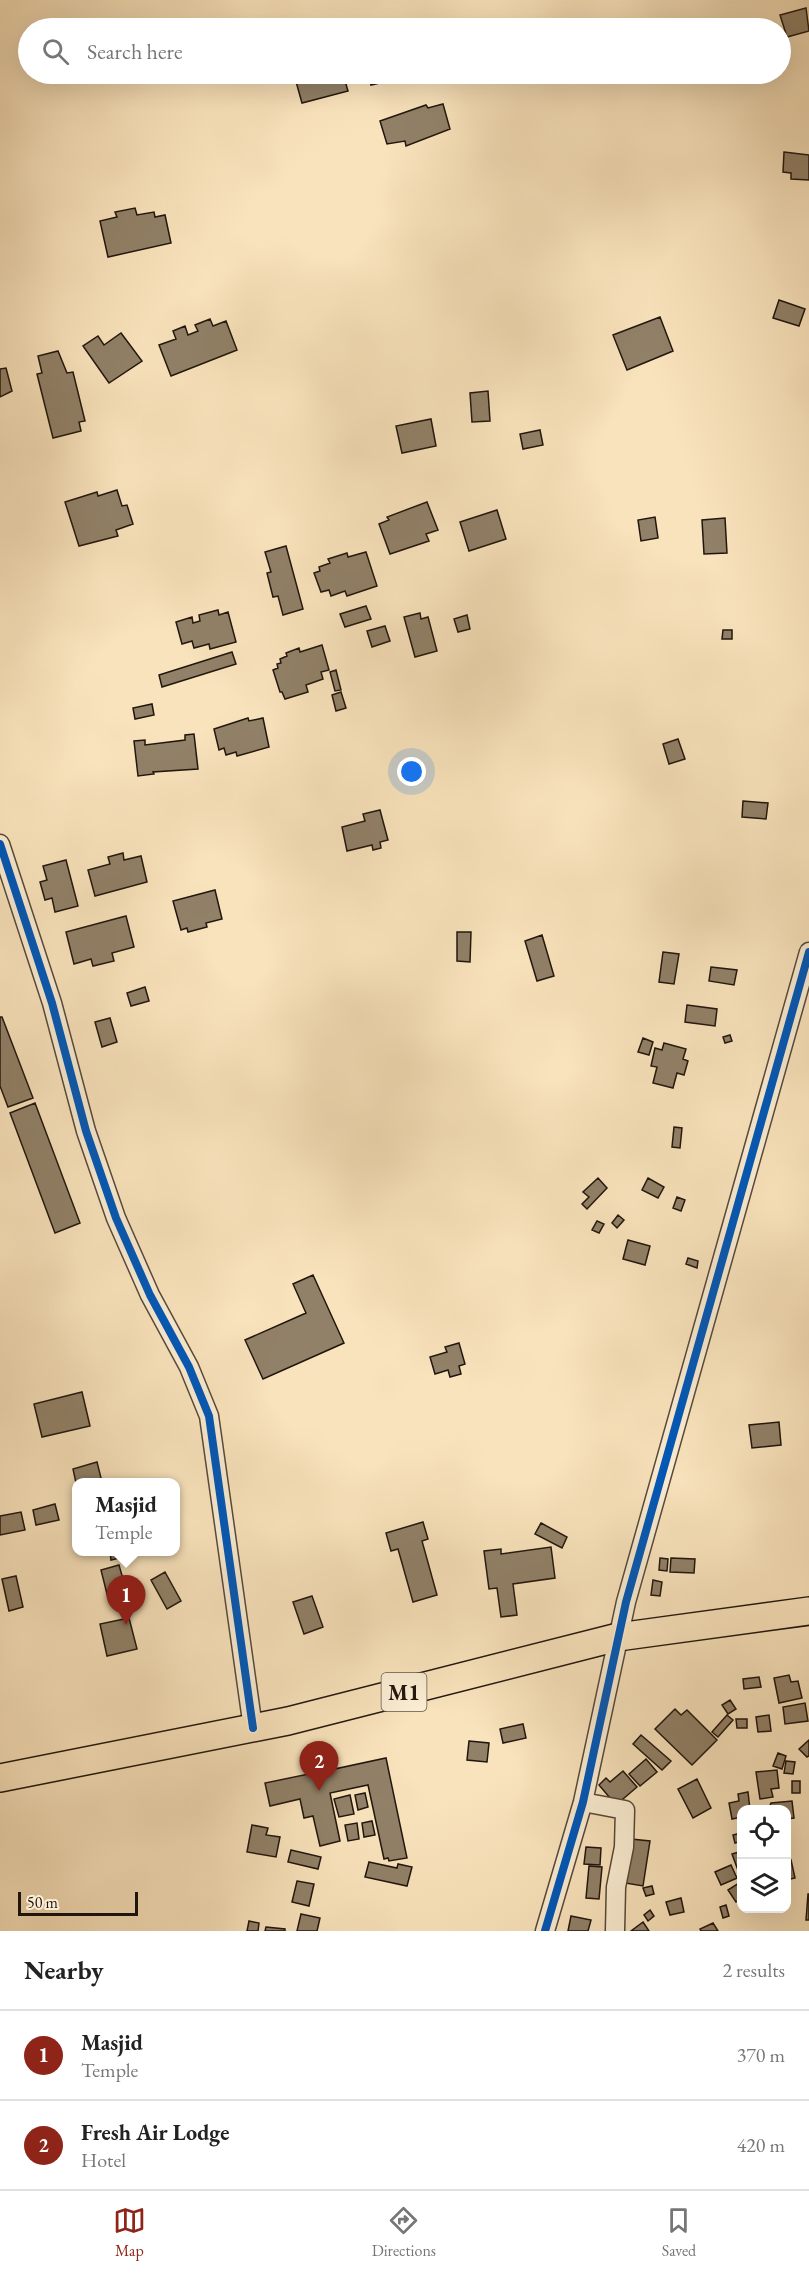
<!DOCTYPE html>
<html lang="en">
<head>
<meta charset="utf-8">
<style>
  :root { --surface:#fff; --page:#f2f2f2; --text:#222; --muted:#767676; --line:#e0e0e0; --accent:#8f2418 }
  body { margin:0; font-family:"EB Garamond",serif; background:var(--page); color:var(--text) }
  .controls { position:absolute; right:18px; bottom:18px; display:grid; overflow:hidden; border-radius:12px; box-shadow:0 6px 24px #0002 }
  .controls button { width:54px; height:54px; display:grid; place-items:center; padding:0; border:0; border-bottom:2px solid var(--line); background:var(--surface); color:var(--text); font:30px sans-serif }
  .scale { position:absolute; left:18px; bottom:15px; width:120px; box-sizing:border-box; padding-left:6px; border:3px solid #21160e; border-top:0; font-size:16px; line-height:21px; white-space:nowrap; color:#21160e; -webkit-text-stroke:4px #fbedd3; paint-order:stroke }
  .you { position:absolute; left:412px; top:772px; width:21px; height:21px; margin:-15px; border:4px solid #fff; border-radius:50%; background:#1a73e8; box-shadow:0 0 0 9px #1a73e833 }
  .badge { display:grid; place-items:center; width:39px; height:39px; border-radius:50%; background:var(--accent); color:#fff; font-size:20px; font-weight:700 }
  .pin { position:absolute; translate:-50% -50px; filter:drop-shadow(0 2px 3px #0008) }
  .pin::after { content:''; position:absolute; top:32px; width:21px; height:18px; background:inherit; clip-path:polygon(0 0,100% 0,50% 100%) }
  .popup { position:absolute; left:72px; top:1478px; width:108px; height:78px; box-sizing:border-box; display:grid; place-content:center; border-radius:12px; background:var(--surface); filter:drop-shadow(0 2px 4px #0005); font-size:20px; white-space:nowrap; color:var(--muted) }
  .popup b { font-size:22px; color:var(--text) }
  .popup::after { content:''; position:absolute; left:50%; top:100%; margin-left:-12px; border:12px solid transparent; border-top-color:var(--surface) }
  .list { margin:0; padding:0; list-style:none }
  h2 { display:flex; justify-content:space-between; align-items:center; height:78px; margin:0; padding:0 24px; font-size:26px }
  h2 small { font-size:20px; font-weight:400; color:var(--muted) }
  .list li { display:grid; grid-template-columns:39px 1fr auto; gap:18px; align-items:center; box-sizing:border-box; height:90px; padding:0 24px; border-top:2px solid var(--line) }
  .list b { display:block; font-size:22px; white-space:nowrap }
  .list p { margin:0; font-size:20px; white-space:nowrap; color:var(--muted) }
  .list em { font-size:20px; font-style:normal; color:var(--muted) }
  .icon { flex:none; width:33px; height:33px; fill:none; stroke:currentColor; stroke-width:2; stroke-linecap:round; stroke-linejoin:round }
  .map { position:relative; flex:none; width:809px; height:1931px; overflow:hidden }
  .search { position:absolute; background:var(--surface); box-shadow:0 6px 24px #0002; left:18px; right:18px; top:18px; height:66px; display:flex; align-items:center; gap:15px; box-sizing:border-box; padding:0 21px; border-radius:33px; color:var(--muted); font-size:22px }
  .sheet { height:258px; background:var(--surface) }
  nav { display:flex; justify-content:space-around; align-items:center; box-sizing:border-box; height:84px; border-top:2px solid var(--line); background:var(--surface); font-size:16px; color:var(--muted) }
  nav a { display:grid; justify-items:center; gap:3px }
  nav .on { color:var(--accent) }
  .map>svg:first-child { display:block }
  .building { fill:#918168; stroke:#21160e; stroke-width:1.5 }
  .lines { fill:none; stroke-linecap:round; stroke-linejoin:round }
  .street-casing { stroke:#57493a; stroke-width:21 }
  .primary-casing { stroke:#21160e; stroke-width:30 }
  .street { stroke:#fbedd3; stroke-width:18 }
  .primary { stroke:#f9e3bc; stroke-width:27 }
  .cycleway-casing { stroke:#fbedd3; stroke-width:11 }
  .cycleway { stroke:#0057b8; stroke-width:8 }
  .labels { text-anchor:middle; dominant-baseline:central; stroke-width:5; stroke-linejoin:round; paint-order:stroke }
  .shield { fill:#fbedd3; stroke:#625649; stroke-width:1.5 }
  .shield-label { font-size:22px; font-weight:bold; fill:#21160e }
</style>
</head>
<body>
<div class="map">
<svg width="809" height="1931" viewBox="0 0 809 1931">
  <rect width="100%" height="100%" fill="#f9e3bc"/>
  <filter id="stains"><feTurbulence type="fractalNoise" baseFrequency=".00333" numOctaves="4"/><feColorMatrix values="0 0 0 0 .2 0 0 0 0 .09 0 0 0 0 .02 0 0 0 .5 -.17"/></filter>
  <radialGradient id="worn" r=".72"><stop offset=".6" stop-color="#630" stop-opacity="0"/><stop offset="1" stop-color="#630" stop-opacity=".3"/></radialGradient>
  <path class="building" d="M806 8 809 31 787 37 780 15Z
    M298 74H343L348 91 302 103 295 78 299 77Z
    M369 74H418L371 85Z
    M443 104 450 129 406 146 405 141 387 144 380 121 426 105 428 108Z
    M784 152 809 155V180L791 179V173L783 172Z
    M135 208 137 215 154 212 155 217 165 215 171 243 108 257 100 221 117 217 115 212Z
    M779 300 805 309 799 326 773 318Z
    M660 317 673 351 627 370 613 335Z
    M210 319 213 326 226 321 237 350 171 376 159 345 176 339 173 331 185 326 188 335 198 331 195 325Z
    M121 333 142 361 109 383 83 346 98 336 104 345Z
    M58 351 67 373 73 372 85 421 79 422 81 431 53 438 37 374 42 373 38 356Z
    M6 368 12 391 0 397V369Z
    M488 391 490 421 472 422 470 393Z
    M431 419 436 446 402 453 396 426Z
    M540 430 543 445 523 449 520 434Z
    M117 490 122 506 127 505 133 524 116 530 118 536 79 546 65 502 97 492 98 496Z
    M427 502 438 530 426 534 429 541 390 554 379 524 389 520 387 517Z
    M497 510 506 539 469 551 460 522Z
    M655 517 658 538 641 541 638 520Z
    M725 518 727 553 704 554 702 520Z
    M286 546 303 609 283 615 278 596 273 597 267 573 271 572 265 552Z
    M366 552 377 586 347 596 345 591 331 596 329 590 321 592 314 573 320 571 319 567 330 563 328 559 347 553 348 557Z
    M366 606 371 619 345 627 340 614Z
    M218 610 219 615 228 612 236 642 210 649 209 644 194 648 192 641 182 644 176 622 192 617 193 623 200 621 199 615Z
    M420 613 421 619 428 617 437 651 415 657 404 617Z
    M467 615 470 629 458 632 454 619Z
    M385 626 390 641 372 647 367 631Z
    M723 630H732V639H722Z
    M322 645 329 670 321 672 323 679 306 685 308 692 285 699 282 692H280L273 670 278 668 277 664 281 663 280 659 287 656 286 653 299 648 300 652Z
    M232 652 236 664 162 687 159 675Z
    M336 670 341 690 335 691 330 672Z
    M341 692 346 708 336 711 332 695Z
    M152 704 154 715 135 719 133 708Z
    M248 718 249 721 263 718 269 747 237 756 236 752 226 755 224 748 219 750 214 729Z
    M194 734 198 769 153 772 154 774 138 776 134 741 145 740V745L185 740V735Z
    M678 739 685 759 669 764 663 744Z
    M743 801 768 803 766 819 742 817Z
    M380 810 388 840 380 842 381 848 373 850 372 845 347 851 342 827 365 821 363 814Z
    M123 853 124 860 141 856 147 882 95 896 88 870 110 864 108 857Z
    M66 860 78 906 55 912 52 898 45 900 40 882 47 880 43 866Z
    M215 890 222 919 206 923 207 927 188 932 187 928 181 930 173 901Z
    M126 916 134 947 112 953 114 961 93 966 91 959 74 964 66 932Z
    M457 932H471L470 962 457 961Z
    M542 935 554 976 537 981 525 941Z
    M663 952 679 954 674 984 659 982Z
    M711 967 737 970 734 985 709 981Z
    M145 987 149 1001 131 1006 127 993Z
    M687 1005 717 1009 715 1026 685 1022Z
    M0 1017H2L33 1098 8 1107 0 1086Z
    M110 1018 117 1042 102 1047 95 1022Z
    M730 1035 732 1041 725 1043 723 1037Z
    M643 1038 653 1042 649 1055 638 1052Z
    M664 1043 686 1049 683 1059 688 1061 684 1075 677 1073 673 1088 653 1083 657 1067 651 1066 655 1048 662 1050Z
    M35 1103 80 1223 55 1233 10 1113Z
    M674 1127 682 1128 680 1148 672 1147Z
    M598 1178 607 1188 587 1209 582 1204 589 1197 583 1192Z
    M648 1178 664 1187 658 1198 642 1190Z
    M677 1197 685 1200 681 1211 673 1208Z
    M618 1215 624 1220 617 1228 612 1223Z
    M597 1221 604 1224 599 1233 592 1230Z
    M628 1240 650 1246 645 1265 623 1259Z
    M688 1258 698 1261 697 1268 686 1264Z
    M313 1275 344 1343 263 1379 245 1340 306 1313 293 1284Z
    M459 1343 465 1364 459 1366 461 1374 450 1377 448 1370 435 1374 430 1357 447 1352 445 1347Z
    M82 1392 90 1426 42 1437 34 1404Z
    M779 1422 781 1445 752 1448 749 1425Z
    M97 1462 102 1482 76 1483 73 1469Z
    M55 1504 59 1520 36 1525 33 1510Z
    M21 1512 25 1530 0 1535V1516Z
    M423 1522 428 1539 422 1541 437 1595 413 1602 398 1549 391 1551 386 1533Z
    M541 1523 567 1537 562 1548 535 1534Z
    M551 1547 555 1578 513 1584 517 1615 501 1617 497 1588 489 1589 484 1551 501 1549V1554Z
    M110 1552H119L120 1558 111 1560Z
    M660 1558 668 1559 667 1571 659 1570Z
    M671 1558 695 1559 694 1573 670 1572Z
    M119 1565 127 1593 108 1598 101 1570Z
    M165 1572 181 1601 167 1609 151 1580Z
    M16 1576 23 1607 9 1611 2 1579Z
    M653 1580 662 1582 660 1596 651 1595Z
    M312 1596 323 1627 304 1634 293 1602Z
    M129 1618 137 1649 107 1656 100 1624Z
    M789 1675 791 1682 798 1681 802 1698 779 1703 774 1678Z
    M759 1677 761 1687 744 1689 743 1679Z
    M730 1700 736 1709 728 1714 722 1705Z
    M805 1703 808 1721 785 1724 783 1707Z
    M675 1709 681 1715 687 1710 717 1740 692 1765 655 1729Z
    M727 1715 733 1720 718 1737 712 1732Z
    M769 1715 771 1731 758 1732 756 1717Z
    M736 1719H747V1728H737Z
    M523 1724 526 1738 503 1743 500 1729Z
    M641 1735 671 1761 662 1770 633 1744Z
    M809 1740V1756L807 1757 799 1749Z
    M469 1741 489 1743 487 1762 467 1760Z
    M778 1753 786 1756 782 1769 773 1766Z
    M386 1758 407 1858 389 1861 388 1858 384 1859 368 1785 330 1793 340 1841 320 1846 313 1816 304 1818 300 1799 270 1806 265 1783 309 1774 308 1769 324 1766 325 1771Z
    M646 1759 657 1772 640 1786 629 1774Z
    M786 1761 795 1762 793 1774 784 1773Z
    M777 1770 779 1788 771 1789 773 1797 760 1799 756 1772Z
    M623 1771 637 1787 616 1805 599 1785 606 1778 610 1782Z
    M697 1779 711 1808 693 1818 678 1789Z
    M792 1781H800V1793H792Z
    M748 1792 750 1810H742V1817L732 1819 729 1803 739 1801 738 1794Z
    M365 1793 368 1807 358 1810 355 1795Z
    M350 1795 354 1814 339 1817 334 1799Z
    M792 1801 794 1818 786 1819V1810H768L771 1803Z
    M372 1821 375 1835 364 1837 362 1823Z
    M357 1823 359 1839 348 1841 345 1825Z
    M252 1825 268 1828 266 1835 280 1837 276 1857 247 1852Z
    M741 1833 742 1841 735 1843 733 1835Z
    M631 1839 650 1841 643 1886 625 1883Z
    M586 1847 601 1848 600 1865 584 1864Z
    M291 1850 321 1857 318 1869 288 1862Z
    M742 1851V1872L739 1873 732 1854Z
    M791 1860 795 1878 786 1880V1861Z
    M369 1862 397 1868 398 1864 412 1867 407 1886 365 1877Z
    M731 1865 737 1878 721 1885 715 1872Z
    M589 1866 602 1867 599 1899 586 1898Z
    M297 1881 314 1884 309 1906 292 1902Z
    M742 1881V1898L736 1902 728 1890Z
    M652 1886 654 1894 646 1896 643 1888Z
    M808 1894H809V1920H806Z
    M681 1898 684 1912 670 1915 666 1902Z
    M726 1905 729 1916 723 1918 720 1907Z
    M650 1910 654 1916 648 1921 644 1915Z
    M301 1914 320 1918 317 1931H297Z
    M571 1916 591 1920 588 1931H568Z
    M249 1921 259 1923 258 1931H247Z
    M643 1922 649 1931H631Z
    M713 1923 718 1931H701L700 1929Z
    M266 1927 285 1929V1931H265Z"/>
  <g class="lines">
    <defs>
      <path id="street" d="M0 844 52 1003 86 1131 116 1218 150 1295 189 1367 209 1416 253 1728
        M583 1802 625 1810 624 1847 616 1887 615 1931
        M545 1931 583 1802 626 1602 809 952"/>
      <path id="primary" d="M0 1778 288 1721 618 1637 809 1611"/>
    </defs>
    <use href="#street" class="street-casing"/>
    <use href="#primary" class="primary-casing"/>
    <use href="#street" class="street"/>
    <use href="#primary" class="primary"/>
    <defs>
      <path id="cycleway" d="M0 844 52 1003 86 1131 116 1218 150 1295 189 1367 209 1416 253 1728
        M545 1931 583 1802 626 1602 809 952"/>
    </defs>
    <use href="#cycleway" class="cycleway-casing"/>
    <use href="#cycleway" class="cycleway"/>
  </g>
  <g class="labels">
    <rect class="shield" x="381.5" y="1673" width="45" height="38" rx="4.5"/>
    <g class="shield-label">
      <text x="404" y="1692">M1</text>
    </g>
  </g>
  <rect width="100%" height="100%" filter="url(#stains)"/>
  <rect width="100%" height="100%" fill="url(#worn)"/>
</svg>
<div class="controls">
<button><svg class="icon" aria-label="locate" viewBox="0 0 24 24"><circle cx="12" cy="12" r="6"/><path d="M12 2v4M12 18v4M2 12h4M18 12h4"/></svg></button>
<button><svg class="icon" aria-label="layers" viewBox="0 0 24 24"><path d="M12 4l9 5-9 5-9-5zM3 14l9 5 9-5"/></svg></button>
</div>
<div class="scale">50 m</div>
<div class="you"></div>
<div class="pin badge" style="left:126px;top:1625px">1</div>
<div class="popup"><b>Masjid</b>Temple</div>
<div class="pin badge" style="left:319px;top:1791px">2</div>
<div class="search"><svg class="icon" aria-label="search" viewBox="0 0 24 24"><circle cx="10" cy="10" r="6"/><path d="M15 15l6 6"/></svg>Search here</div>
</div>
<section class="sheet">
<h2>Nearby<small>2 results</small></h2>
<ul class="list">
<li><span class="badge">1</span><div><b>Masjid</b><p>Temple</p></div><em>370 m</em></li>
<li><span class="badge">2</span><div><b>Fresh Air Lodge</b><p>Hotel</p></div><em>420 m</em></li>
</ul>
</section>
<nav>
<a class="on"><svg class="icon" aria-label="map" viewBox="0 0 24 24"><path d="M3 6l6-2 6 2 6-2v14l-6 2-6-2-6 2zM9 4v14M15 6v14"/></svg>Map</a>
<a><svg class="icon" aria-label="directions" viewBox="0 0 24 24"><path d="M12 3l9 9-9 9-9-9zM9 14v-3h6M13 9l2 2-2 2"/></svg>Directions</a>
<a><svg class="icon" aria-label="saved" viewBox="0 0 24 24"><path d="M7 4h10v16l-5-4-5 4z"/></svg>Saved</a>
</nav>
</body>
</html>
